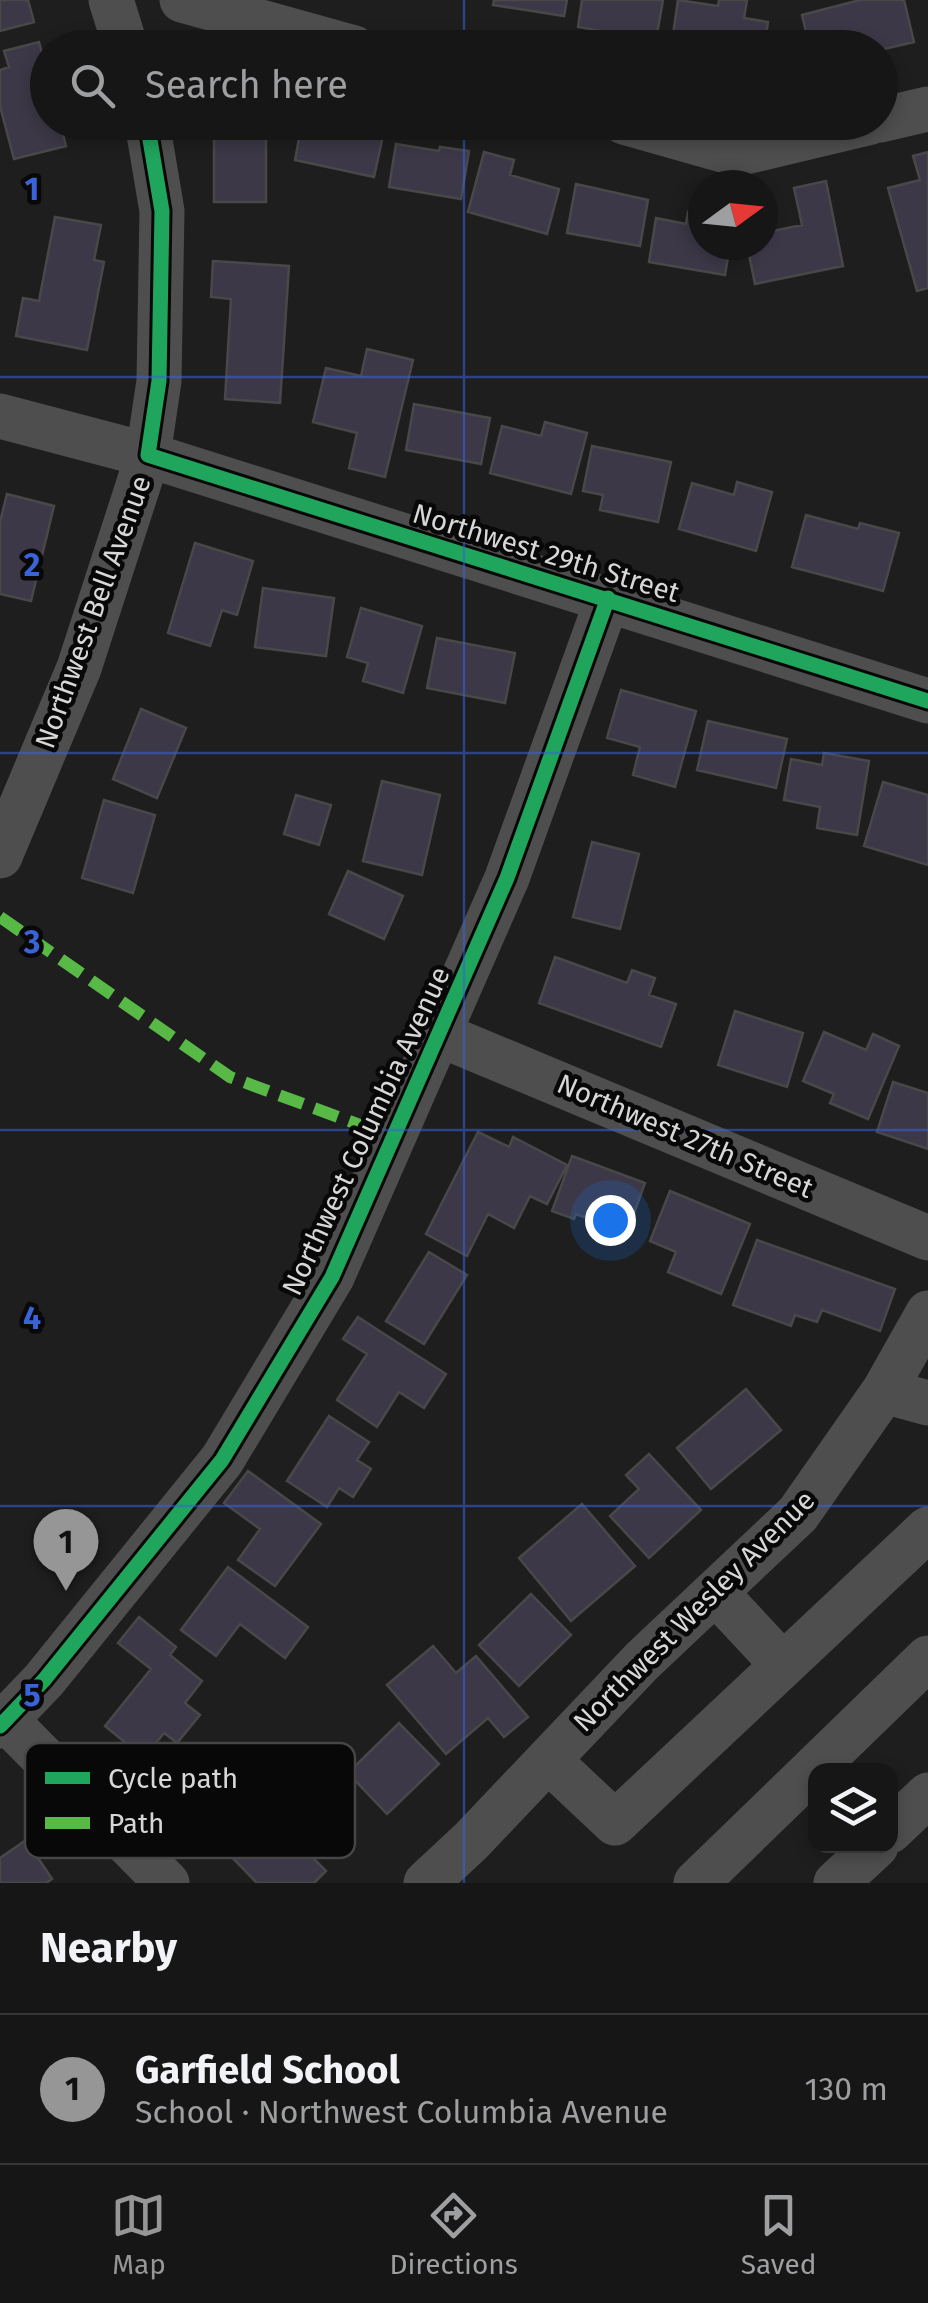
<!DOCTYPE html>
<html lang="en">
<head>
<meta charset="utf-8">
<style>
  :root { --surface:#161617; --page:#232324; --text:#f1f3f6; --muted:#9e9fa1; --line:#353536; --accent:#969697 }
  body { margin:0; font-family:"Fira Sans",sans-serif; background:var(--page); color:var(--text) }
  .controls { position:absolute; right:30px; bottom:30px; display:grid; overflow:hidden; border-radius:20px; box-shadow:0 5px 15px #0003 }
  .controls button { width:90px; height:90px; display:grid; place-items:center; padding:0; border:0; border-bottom:2px solid var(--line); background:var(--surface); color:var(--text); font:50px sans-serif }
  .compass { position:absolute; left:688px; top:170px; width:90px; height:90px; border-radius:50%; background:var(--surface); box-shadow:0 5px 15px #0003; rotate:75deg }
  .you { position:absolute; left:610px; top:1220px; width:35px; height:35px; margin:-25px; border:8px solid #fff; border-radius:50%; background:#1a73e8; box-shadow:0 0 0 15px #1a73e833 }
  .badge { display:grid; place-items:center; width:65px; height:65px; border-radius:50%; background:var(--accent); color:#111; font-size:32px; font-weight:700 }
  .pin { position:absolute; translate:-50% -82px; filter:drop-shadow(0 2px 5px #0008) }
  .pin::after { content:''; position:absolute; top:52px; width:35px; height:30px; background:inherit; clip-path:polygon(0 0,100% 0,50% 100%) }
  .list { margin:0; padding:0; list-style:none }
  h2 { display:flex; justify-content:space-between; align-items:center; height:130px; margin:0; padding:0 40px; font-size:42px }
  h2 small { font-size:32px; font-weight:400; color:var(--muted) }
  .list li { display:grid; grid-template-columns:65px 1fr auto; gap:30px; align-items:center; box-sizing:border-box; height:150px; padding:0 40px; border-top:2px solid var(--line) }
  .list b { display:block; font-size:38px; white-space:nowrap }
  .list p { margin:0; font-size:32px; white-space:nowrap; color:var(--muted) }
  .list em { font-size:32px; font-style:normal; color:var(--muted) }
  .icon { flex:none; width:55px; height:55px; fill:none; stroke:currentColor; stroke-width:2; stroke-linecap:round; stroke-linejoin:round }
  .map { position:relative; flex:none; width:928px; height:1883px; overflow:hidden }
  .search { position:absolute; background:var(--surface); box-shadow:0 5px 15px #0003; left:30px; right:30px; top:30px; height:110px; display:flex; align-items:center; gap:25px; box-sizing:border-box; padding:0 35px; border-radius:55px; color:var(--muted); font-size:38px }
  .sheet { height:280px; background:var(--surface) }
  nav { display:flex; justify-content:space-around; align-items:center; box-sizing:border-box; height:140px; border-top:2px solid var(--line); background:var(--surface); font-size:28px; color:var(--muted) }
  nav a { display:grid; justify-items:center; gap:5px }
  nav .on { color:var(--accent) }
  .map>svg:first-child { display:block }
  .building { fill:#3c3847; stroke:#484849; stroke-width:2.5 }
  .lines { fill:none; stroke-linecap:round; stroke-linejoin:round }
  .minor { stroke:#4e4e4e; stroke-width:45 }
  .quiet { stroke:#58b947; stroke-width:12; stroke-dasharray:25 12; stroke-linecap:butt }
  .cycleway-casing { stroke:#080809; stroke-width:21 }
  .cycleway { stroke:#20a55d; stroke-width:15 }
  .grid { fill:none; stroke:#3963d8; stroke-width:2.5; stroke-opacity:0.55 }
  .labels { text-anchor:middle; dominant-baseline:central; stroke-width:9; stroke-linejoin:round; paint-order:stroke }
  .street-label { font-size:28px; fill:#d7d7d8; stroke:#080809 }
  .key { fill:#080809; stroke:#464647; stroke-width:2.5 }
  .key-label { font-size:28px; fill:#d7d7d8 }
  .grid-label { font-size:32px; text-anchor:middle; font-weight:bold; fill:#3963d8; stroke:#080809; stroke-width:9; stroke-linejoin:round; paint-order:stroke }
</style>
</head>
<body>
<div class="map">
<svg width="928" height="1883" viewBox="0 0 928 1883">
  <rect width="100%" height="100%" fill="#1e1e1f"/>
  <path class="building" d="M0 0H28L34 22 0 31Z
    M494 0H567L564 16 493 5Z
    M582 0H663L656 40 578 27Z
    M678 0 718 6 719 0H747L744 18 768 22 764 48H671Z
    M860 0H904L914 42 880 50V48H810L802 15Z
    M39 42 48 76V122H60L66 146 14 159 0 106V70L9 67 4 51Z
    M191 122H266V202H214V127H191Z
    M302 122H386L374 177 295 160Z
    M396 144 439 151 440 147 469 151 461 199 389 187Z
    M484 152 514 160 510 175 559 189 547 234 468 212Z
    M928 152V288L917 291 888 188 920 180 913 156Z
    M826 181 843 266 755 284 747 245H763V233L802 225 794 188Z
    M576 184 648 200 640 246 567 233Z
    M688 212 703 214V245H730L725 275 649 262 656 218 686 224Z
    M55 217 101 225 94 260 104 262 87 350 16 336 23 298 39 301Z
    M213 261 289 266 280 403 225 399 231 299 211 297Z
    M367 349 413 360 385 477 349 468 357 433 313 422 326 368 361 376Z
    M414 404 490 418 481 464 406 450Z
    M545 422 587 433 571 494 490 473 502 426 541 436Z
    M592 446 671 462 658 522 600 510 603 495 583 491Z
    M737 482 772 492 756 551 679 529 692 483 734 495Z
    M7 494 54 506 31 601 0 594V522Z
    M806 515 858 529 860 523 899 533 883 591 792 567Z
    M195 543 253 561 237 615 222 610 210 646 168 633Z
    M263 588 334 598 326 656 255 647Z
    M361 608 422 626 403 693 363 681 368 663 347 657Z
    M437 638 515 653 505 703 427 688Z
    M621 690 696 711 675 787 633 775 640 747 607 738Z
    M141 709 186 728 157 798 113 779Z
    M708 721 787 739 776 788 697 770Z
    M824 753 869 761 857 835 817 828 820 807 784 800 791 759 822 765Z
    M382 781 440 795 422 875 363 861Z
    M883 782 928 795V865L864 846Z
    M296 795 331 805 319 845 284 834Z
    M104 800 155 815 133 893 82 878Z
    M592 842 639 854 620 929 573 917Z
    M348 871 403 896 384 939 329 914Z
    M555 957 627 983 632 970 655 978 649 995 676 1004 661 1047 539 1003Z
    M735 1011 803 1033 787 1087 718 1065Z
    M824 1032 866 1050 873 1034 899 1046 868 1119 830 1103 834 1094 803 1081Z
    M893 1082 928 1093V1149L877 1132Z
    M478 1132 509 1147 513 1137 567 1165 547 1204 530 1196 514 1228 488 1214 467 1256 426 1234Z
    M572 1156 645 1183 627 1233 576 1214 574 1219 552 1211Z
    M670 1191 750 1224 721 1294 668 1272 676 1252 650 1241Z
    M757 1240 895 1289 880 1331 822 1310 817 1322 795 1315 791 1326 733 1305Z
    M429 1252 467 1275 424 1344 386 1321Z
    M358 1317 446 1374 424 1408 399 1392 377 1427 337 1400 367 1354 343 1339Z
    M746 1389 781 1430 711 1489 677 1448Z
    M329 1416 369 1442 357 1460 371 1469 353 1497 339 1488 327 1507 287 1481Z
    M649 1454 701 1510 649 1558 610 1516 639 1489 626 1475Z
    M248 1471 321 1524 275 1586 238 1560 260 1529 224 1503Z
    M582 1504 635 1566 571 1621 519 1558Z
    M228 1567 308 1627 285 1658 240 1624 216 1656 181 1630Z
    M531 1594 571 1635 519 1686 479 1645Z
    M139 1617 176 1647 170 1655 202 1681 185 1703 200 1715 177 1743 164 1733 144 1758 105 1726 151 1669 118 1643Z
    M433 1646 456 1673 476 1656 528 1717 504 1737 488 1718 446 1754 387 1685Z
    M399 1723 439 1764 387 1814 348 1773Z
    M264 1808 326 1871 314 1883H257L223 1848Z
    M26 1840 52 1879 46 1883H0V1858Z"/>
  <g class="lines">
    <path class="minor" d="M111 0 126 48
      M182 0 354 48
      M880 120 928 109
      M624 122 737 154 871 122
      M0 416 148 455 928 701
      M0 856 79 668 148 455 159 381 162 211 147 122
      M441 1035 928 1238
      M884 1391 928 1403
      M715 1592 783 1665
      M6 1720 167 1883
      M0 1726 44 1680 222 1460 332 1277 507 878 608 598
      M548 1760 615 1823 928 1529
      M890 1831 928 1795
      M426 1883 471 1841 642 1661 798 1514 884 1391 928 1313
      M696 1883 928 1658
      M836 1883 876 1846"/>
    <path class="quiet" d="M0 917 230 1077 395 1138"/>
    <defs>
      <path id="cycleway" d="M147 122 162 211 159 381 148 455 928 701
        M0 1726 44 1680 222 1460 332 1277 507 878 608 598"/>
    </defs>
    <use href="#cycleway" class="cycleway-casing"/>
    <use href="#cycleway" class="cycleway"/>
  </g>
  <path class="grid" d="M464 0V48M464 122V1883M0 377H928M0 753H928M0 1130H928M0 1506H928"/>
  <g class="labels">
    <g class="street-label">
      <text transform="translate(546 553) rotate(17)">Northwest 29th Street</text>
      <text transform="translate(93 612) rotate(-70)">Northwest Bell Avenue</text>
      <text transform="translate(366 1131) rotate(-65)">Northwest Columbia Avenue</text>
      <text transform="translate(685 1136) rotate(23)">Northwest 27th Street</text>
      <text transform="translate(694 1611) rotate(-45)">Northwest Wesley Avenue</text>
    </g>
  </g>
  <rect x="25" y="1743" width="330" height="115" rx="15" class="key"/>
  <rect x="45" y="1772" width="45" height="12" fill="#20a55d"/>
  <rect x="45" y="1817" width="45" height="12" fill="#58b947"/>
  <g class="key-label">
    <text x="108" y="1788">Cycle path</text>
    <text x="108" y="1833">Path</text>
  </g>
  <g class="grid-label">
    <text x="32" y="200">1</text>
    <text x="32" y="576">2</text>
    <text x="32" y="953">3</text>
    <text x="32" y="1329">4</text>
    <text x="32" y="1706">5</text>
  </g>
</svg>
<div class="controls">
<button><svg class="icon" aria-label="layers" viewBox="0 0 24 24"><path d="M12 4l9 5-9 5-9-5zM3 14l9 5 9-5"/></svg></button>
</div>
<svg class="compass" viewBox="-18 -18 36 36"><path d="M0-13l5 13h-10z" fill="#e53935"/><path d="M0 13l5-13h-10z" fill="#9e9fa1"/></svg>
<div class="you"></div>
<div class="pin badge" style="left:66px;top:1591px">1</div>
<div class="search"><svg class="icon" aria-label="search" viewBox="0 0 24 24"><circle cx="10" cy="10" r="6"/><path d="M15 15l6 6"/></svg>Search here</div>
</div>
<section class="sheet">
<h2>Nearby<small></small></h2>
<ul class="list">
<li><span class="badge">1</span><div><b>Garfield School</b><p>School · Northwest Columbia Avenue</p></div><em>130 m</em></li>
</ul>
</section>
<nav>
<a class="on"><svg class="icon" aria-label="map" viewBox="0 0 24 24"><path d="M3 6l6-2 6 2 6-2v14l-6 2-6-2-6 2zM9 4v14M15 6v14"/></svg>Map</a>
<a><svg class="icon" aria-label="directions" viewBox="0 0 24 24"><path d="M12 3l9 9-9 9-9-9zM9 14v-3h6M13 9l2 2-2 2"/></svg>Directions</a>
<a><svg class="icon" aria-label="saved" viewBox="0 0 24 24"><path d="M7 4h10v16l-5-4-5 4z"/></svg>Saved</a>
</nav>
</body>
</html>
